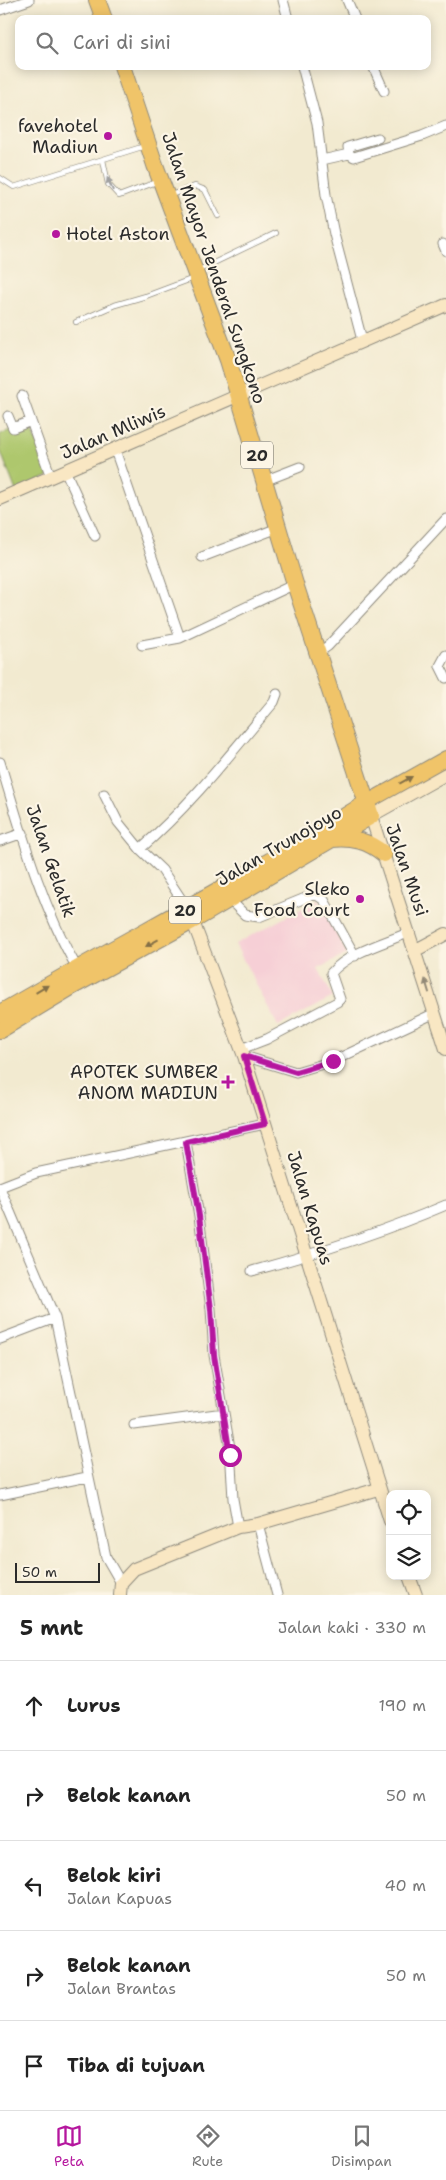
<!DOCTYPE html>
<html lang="id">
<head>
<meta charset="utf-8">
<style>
  :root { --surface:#fff; --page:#f2f2f2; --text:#222; --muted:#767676; --line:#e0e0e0; --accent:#b5179e }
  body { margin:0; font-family:"Shantell Sans",sans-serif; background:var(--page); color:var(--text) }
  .controls { position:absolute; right:15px; bottom:15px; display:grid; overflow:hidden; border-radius:10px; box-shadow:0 2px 12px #0003 }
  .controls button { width:45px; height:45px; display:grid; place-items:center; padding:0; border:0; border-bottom:1px solid var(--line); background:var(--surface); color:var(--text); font:25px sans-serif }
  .scale { position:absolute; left:15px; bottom:12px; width:85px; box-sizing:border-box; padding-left:5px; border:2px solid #2b2b2b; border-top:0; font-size:14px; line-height:18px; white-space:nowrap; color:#2b2b2b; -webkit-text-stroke:4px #fcf5e5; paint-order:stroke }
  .stop { position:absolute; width:15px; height:15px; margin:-11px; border:4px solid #b5179e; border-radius:50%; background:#fff }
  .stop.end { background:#b5179e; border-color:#fff; box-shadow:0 1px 5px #0008 }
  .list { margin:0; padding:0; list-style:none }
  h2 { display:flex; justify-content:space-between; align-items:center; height:65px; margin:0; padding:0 20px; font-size:21px }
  h2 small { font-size:16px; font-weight:400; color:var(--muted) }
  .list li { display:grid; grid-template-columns:32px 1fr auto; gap:15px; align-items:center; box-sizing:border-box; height:90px; padding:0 20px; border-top:1px solid var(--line) }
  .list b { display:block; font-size:19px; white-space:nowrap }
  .list p { margin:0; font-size:16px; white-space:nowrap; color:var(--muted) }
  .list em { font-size:16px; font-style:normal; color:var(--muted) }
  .icon { flex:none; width:28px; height:28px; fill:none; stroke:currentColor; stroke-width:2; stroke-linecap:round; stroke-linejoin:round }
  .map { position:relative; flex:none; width:446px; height:1595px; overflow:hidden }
  .search { position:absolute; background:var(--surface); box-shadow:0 2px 12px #0003; left:15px; right:15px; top:15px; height:55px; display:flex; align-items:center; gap:12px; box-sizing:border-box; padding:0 18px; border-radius:10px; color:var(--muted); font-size:19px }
  .sheet { height:515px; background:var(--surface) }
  nav { display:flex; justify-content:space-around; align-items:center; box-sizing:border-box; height:70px; border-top:1px solid var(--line); background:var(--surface); font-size:14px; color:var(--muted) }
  nav a { display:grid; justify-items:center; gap:2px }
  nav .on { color:var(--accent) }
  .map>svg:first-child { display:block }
  .built { fill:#f6cfd6 }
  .green { fill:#aec76d; stroke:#6c794c }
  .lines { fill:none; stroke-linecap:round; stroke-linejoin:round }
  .lane-casing { stroke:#8e8a7e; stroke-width:6 }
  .street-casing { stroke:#8e8a7e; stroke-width:11 }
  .secondary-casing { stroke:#8e8a7e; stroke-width:14 }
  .primary-casing { stroke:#8e8a7e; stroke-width:16 }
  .highway-casing { stroke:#8e8a7e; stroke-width:18 }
  .lane { stroke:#fff; stroke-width:4.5 }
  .street { stroke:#fff; stroke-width:9 }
  .secondary { stroke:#f9e7c3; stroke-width:12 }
  .primary { stroke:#f0c469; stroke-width:14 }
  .highway { stroke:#f0c469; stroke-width:16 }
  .oneway { fill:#a0a0a0 }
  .oneway2 { fill:#847047 }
  .oneway3 { fill:#928977 }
  .route { stroke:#b5179e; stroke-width:6 }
  .poi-dot { fill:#b5179e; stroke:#fcf5e5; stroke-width:2 }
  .labels { text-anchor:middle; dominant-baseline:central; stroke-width:4.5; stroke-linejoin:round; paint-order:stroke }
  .shield { fill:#fcf5e5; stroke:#6a6863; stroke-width:1 }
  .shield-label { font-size:16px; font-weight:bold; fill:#2b2b2b }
  .poi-label { font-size:18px; fill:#2b2b2b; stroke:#fcf5e5; text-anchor:end }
  .street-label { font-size:18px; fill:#2b2b2b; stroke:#fcf5e5 }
</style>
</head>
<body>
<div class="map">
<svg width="446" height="1595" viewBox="0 0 446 1595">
  <rect width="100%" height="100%" fill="#fcf5e5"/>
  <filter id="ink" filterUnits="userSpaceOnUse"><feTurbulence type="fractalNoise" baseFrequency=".02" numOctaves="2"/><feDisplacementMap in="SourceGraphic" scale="10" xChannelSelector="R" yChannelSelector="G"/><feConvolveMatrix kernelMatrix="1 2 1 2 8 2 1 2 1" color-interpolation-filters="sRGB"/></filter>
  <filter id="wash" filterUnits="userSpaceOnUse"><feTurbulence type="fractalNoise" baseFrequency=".0096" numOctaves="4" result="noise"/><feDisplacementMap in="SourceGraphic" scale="20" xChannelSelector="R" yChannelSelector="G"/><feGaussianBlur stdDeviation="1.12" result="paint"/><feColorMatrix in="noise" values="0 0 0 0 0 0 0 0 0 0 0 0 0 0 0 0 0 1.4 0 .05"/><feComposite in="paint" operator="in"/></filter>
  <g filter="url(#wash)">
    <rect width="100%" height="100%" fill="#f2ead0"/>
    <path class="built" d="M318 900 347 954 318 969 333 997 278 1026 235 944Z"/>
    <path class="green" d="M30 423 49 476 16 491 0 450V434Z"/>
  </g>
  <g filter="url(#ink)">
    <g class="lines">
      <defs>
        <path id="lane" d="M103 160 108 184 119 196 159 181
          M0 178 14 187 145 146
          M171 195 195 186 205 190 218 216
          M197 271 276 233
          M76 322 115 305 146 296 194 278"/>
        <path id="street" d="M283 0 288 19
          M347 0 355 19
          M0 10 29 0
          M302 66 317 123 326 195 334 234 362 340
          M373 66 384 91
          M349 154 354 157 422 136 446 126
          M322 160 349 154 348 147 378 138
          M443 244 446 251
          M22 396 51 477
          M8 416 13 428 31 421
          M115 450 180 638 295 584
          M65 470 95 536
          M264 481 300 467
          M202 557 278 528
          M142 645 180 638
          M318 653 328 646 446 519
          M446 655 440 666 446 678
          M0 762C21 831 41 905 77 968
          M104 794 118 822 140 849 162 870 187 908
          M0 841 23 833
          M140 849C190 806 232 752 274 702L277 694
          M227 897 245 915 259 917 315 894 324 900 355 956
          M241 1049 267 1039 337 1002 340 999 331 973C349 952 385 943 410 932
          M244 1056 296 1072 333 1061 435 1013
          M186 1142 199 1216 211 1309 214 1355 230 1448 233 1499 238 1527
          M0 1187 36 1173 265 1124
          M0 1188 55 1318 106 1557 121 1583
          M252 1271C318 1253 383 1232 446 1205
          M0 1339 55 1318
          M134 1425 224 1413
          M0 1495 87 1477
          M258 1524 277 1595"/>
        <path id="secondary" d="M0 499 446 305
          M446 774 371 816 446 1049
          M190 914 244 1056 390 1521
          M416 950 446 934
          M409 1576 416 1595
          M120 1595 121 1583 134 1569 238 1527 258 1524 378 1489"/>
        <path id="primary" d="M366 803 446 758"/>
        <path id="highway" d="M97 0 104 19
          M332 839C353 837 368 841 384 854
          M0 1013C121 942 247 878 366 803
          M0 1030 73 986 194 920 371 816 295 584 228 360 155 165 122 66"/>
      </defs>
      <use href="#lane" class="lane-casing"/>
      <use href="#street" class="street-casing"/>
      <use href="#secondary" class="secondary-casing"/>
      <use href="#primary" class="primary-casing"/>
      <use href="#highway" class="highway-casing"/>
      <use href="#lane" class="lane"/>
      <use href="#street" class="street"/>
      <use href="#secondary" class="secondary"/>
      <use href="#primary" class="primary"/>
      <use href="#highway" class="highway"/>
    </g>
    <defs><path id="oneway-solid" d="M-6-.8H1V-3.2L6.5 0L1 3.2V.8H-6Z" transform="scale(1.25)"/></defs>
    <use class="oneway" href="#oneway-solid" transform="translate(110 184) rotate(-114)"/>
    <g class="oneway2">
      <use href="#oneway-solid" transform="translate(406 780) rotate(-29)"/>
      <use href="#oneway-solid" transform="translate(152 943) rotate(151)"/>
      <use href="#oneway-solid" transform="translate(42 989) rotate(-31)"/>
    </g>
    <use class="oneway3" href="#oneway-solid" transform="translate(427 986) rotate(-107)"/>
  </g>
  <g class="lines" filter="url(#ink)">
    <path class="route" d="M230 1455 214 1355 211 1309 199 1216 186 1142 265 1124 244 1056 296 1072 333 1061"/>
  </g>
  <g class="poi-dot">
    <circle cx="108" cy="136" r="5"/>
    <circle cx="56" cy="234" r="5"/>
    <circle cx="360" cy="899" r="5"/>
    <path d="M225.5 1074.5h5v5h5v5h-5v5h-5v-5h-5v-5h5z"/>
  </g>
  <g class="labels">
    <g class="shield">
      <rect x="241" y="441.5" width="32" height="27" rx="4"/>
      <rect x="169" y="896.5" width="32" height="27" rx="4"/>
    </g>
    <g class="shield-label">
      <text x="257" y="455">20</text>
      <text x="185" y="910">20</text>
    </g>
    <g class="poi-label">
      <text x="98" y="126">favehotel<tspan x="98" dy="21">Madiun</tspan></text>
      <text x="66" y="234" text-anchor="start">Hotel Aston</text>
      <text x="350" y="889">Sleko<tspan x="350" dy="21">Food Court</tspan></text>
      <text x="218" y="1072">APOTEK SUMBER<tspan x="218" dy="21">ANOM MADIUN</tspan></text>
    </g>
    <g class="street-label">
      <text transform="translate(214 268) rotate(71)">Jalan Mayor Jenderal Sungkono</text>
      <text transform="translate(113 432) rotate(-23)">Jalan Mliwis</text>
      <text transform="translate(279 846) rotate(-30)">Jalan Trunojoyo</text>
      <text transform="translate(51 861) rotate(71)">Jalan Gelatik</text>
      <text transform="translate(407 870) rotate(71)">Jalan Musi</text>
      <text transform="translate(310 1208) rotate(73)">Jalan Kapuas</text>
    </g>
  </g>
</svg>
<div class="controls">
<button><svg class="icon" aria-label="locate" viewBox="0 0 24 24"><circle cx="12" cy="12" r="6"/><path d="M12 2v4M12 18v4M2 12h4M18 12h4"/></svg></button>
<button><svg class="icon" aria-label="layers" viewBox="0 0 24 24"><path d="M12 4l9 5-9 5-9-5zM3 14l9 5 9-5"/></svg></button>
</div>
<div class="scale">50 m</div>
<div class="stop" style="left:230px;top:1455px"></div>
<div class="stop end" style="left:333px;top:1061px"></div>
<div class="search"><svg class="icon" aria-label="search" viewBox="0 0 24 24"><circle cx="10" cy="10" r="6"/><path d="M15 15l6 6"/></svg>Cari di sini</div>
</div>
<section class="sheet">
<h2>5 mnt<small>Jalan kaki · 330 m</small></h2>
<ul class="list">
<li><svg class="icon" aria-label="ahead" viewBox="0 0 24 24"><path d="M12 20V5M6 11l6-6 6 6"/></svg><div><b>Lurus</b></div><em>190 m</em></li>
<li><svg class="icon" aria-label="right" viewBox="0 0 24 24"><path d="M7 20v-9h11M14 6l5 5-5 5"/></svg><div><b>Belok kanan</b></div><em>50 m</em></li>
<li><svg class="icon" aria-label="left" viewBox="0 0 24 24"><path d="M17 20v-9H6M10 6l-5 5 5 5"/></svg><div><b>Belok kiri</b><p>Jalan Kapuas</p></div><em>40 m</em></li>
<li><svg class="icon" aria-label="right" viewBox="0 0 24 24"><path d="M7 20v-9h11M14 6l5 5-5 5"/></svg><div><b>Belok kanan</b><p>Jalan Brantas</p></div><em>50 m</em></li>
<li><svg class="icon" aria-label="arrive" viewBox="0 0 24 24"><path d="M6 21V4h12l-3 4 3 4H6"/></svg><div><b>Tiba di tujuan</b></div></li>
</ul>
</section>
<nav>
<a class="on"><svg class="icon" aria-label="map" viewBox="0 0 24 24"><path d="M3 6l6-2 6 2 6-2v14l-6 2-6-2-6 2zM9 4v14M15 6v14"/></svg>Peta</a>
<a><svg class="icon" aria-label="directions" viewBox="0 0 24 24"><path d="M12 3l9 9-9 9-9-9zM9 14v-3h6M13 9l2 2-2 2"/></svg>Rute</a>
<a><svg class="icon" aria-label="saved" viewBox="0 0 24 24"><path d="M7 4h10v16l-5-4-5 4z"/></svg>Disimpan</a>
</nav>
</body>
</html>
